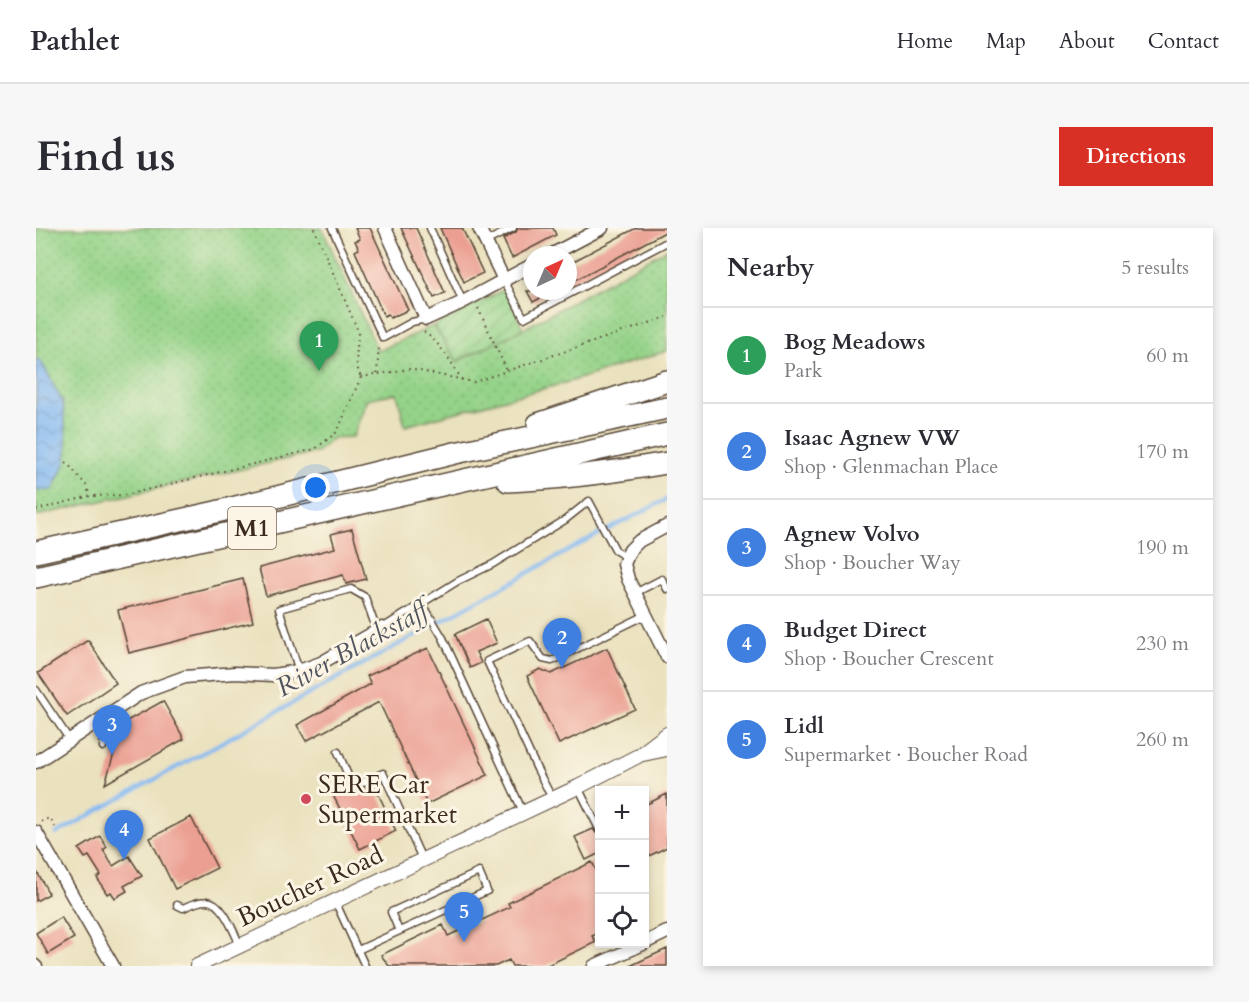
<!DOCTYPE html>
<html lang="en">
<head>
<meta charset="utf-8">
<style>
  :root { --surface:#fff; --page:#f7f7f7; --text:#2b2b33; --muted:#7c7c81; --line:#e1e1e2; --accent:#d93025 }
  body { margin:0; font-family:Cardo,serif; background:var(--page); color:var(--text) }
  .controls { position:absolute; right:18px; bottom:18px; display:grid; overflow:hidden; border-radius:0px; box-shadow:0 3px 9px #0003 }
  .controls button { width:54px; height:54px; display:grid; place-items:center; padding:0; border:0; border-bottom:2px solid var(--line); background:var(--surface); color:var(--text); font:30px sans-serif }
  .compass { position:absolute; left:487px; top:18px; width:54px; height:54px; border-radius:50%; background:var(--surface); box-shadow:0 3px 9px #0003; rotate:44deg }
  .you { position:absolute; left:280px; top:260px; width:21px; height:21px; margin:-15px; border:4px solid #fff; border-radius:50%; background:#1a73e8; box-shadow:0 0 0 9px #1a73e833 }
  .badge { display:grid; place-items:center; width:39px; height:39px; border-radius:50%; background:var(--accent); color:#fff; font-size:20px; font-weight:700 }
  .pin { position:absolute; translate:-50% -50px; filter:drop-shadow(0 2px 3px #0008) }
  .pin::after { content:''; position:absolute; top:32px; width:21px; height:18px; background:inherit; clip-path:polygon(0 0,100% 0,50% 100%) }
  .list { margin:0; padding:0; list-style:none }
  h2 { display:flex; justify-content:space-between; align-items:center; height:78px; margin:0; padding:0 24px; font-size:26px }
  h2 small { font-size:20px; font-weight:400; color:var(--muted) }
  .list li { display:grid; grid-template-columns:39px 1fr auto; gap:18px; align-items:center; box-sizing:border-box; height:96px; padding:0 24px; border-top:2px solid var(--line) }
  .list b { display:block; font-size:22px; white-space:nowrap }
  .list p { margin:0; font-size:20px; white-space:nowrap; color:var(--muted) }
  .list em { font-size:20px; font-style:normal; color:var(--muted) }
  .icon { flex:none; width:33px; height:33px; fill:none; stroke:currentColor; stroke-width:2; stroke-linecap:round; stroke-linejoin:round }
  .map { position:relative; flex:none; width:631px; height:738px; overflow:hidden; border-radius:0px }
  header { display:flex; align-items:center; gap:36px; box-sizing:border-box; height:84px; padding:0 30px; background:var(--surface); border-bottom:2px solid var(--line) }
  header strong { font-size:28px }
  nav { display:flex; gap:33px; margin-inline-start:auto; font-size:21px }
  .intro { display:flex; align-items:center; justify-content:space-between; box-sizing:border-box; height:144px; padding:0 36px }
  h1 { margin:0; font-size:42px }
  .button { padding:15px 27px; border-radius:0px; background:var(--accent); color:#fff; font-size:21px; font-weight:700 }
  main { display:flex; gap:36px; padding:0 36px }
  aside { flex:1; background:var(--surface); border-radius:0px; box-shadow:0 3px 9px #0003 }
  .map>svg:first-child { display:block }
  .park { fill:url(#park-dots); stroke:#687e54; stroke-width:1.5 }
  .garden { fill:url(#garden-furrows); stroke:#687e54; stroke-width:1.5 }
  .water { fill:url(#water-waves); stroke:#607288; stroke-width:1.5 }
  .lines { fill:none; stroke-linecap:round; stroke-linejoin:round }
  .stream { stroke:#84baf3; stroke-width:4 }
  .building { fill:#eb9f92 }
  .service-casing { stroke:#554536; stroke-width:9 }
  .minor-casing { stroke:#554536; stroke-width:15 }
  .tertiary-casing { stroke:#554536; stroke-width:16 }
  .motorway-casing { stroke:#554536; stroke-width:24 }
  .path { stroke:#554536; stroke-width:2; stroke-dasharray:1.5 4.5; stroke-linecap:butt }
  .service { stroke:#fff; stroke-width:6 }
  .minor { stroke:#fff; stroke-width:12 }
  .tertiary { stroke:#fff; stroke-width:14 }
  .motorway { stroke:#fff; stroke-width:21 }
  .poi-dot { fill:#d1495b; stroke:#fcf5e5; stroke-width:2 }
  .labels { text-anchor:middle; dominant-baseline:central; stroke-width:6; stroke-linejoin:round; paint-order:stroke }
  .shield { fill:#fcf5e5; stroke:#75675a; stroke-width:1.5 }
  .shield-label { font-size:24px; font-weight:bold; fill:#3b2a1e }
  .poi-label { font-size:26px; fill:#3b2a1e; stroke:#fcf5e5; text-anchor:start }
  .street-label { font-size:26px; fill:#3b2a1e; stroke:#fcf5e5 }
  .water-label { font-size:27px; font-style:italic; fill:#51555e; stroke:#fcf5e5 }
</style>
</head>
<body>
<header>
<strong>Pathlet</strong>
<nav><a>Home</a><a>Map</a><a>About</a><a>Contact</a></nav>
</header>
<div class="intro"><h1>Find us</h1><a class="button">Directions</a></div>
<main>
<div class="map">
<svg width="631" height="738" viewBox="0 0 631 738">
  <defs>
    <pattern id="park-dots" width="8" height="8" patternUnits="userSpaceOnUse" patternTransform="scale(1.5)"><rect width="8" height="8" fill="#95d389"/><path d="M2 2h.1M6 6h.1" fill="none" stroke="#81b576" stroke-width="1.8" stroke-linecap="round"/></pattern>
    <pattern id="garden-furrows" width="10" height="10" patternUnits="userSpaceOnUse" patternTransform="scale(1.5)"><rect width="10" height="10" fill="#95d389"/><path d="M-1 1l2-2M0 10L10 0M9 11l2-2" fill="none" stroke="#81b576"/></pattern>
    <pattern id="water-waves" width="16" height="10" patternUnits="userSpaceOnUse" patternTransform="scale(1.5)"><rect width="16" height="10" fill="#84baf3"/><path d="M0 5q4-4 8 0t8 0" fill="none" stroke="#6d97c4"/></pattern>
  </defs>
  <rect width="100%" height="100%" fill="#fcf5e5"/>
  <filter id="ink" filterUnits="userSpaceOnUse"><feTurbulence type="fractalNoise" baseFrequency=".0167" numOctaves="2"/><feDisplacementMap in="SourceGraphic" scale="12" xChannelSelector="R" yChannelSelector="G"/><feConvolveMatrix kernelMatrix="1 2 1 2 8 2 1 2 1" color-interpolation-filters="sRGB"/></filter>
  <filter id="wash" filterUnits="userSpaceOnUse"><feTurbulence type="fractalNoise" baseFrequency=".008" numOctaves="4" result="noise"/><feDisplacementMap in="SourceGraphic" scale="24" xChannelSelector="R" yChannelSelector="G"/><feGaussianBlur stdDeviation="1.35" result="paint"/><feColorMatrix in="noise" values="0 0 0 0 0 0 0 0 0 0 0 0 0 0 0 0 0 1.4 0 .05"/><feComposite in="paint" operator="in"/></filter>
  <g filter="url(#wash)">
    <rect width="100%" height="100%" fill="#eae1be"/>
    <path class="park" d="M0 0H286L342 123 397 98 422 133 487 101 631 21V123L536 153 369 198 361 165 331 171 317 209 297 210 281 224 0 288Z"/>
    <path class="garden" d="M469 61 487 101 421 133 398 98Z"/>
    <path class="water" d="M0 131 5 133 27 175 31 220 30 234 16 262 0 263Z"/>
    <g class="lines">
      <path class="stream" d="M20 606 548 314 631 271"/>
    </g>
    <g id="blocks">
      <path class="building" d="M319 0H334L372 82 354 90 352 86 348 88 319 23 323 21 319 13 324 11Z
        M365 0H380L409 65 398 70Z
        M404 0H426L447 45 428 54Z
        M482 0H517L520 7 476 30 467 11 480 4Z
        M600 0H631V3L532 56V36Z
        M491 63H518L497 74Z
        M316 301 330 351 310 356 307 347 230 368 223 340 299 320 295 306Z
        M207 351 217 394 93 425 82 382Z
        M450 391 461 415 440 424 445 435 434 440 419 406Z
        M52 412 80 455 31 488 2 445Z
        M392 420 452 547 391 576 343 474 270 513 261 497 335 456 331 448Z
        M571 420 599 481 523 516 491 448 504 441 515 446Z
        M127 473 148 511 69 556 87 495Z
        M338 557 360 603 324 621 297 567 312 560 316 567Z
        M631 566V619L609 630V577Z
        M155 589 181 640 139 661 114 610Z
        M557 601 560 605 564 606V625L550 632 539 609Z
        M64 608 71 619 67 622 77 638 93 628 106 648 88 658 91 663 79 670 75 664 71 666 61 650 65 647 53 628 49 630 43 621Z
        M556 634 564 650V704L556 708 560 714 510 738H476L473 732 460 738H353L345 727 407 697 412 708 474 679 472 675Z
        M0 642 13 666 0 673Z
        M25 689 38 710 12 726 0 705Z
        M631 721V738H594L611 730Z"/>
    </g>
  </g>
  <g filter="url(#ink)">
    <use href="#blocks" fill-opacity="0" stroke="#554536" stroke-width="1.5"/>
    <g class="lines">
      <defs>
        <path id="service" d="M296 0 347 110 376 94 390 91
          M394 0 427 74
          M449 14 477 0
          M468 52 488 90 631 14
          M599 365 626 351 631 361
          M386 375 407 410 487 584
          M346 400 422 353 457 336 529 292 553 273 580 323 590 329
          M263 443 243 381 315 361 329 369 341 403
          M0 462 33 511
          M63 493 69 504 67 519
          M302 524 317 559 347 545 386 631
          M542 559 563 601
          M516 570 501 541 451 433 494 413 507 431 516 433 610 387
          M299 673 329 738
          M141 677 147 680C154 677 162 673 170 673 186 672 198 705 204 717
          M322 722 451 663 443 644 355 684 363 703
          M0 735 3 738"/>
        <path id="minor" d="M349 0 390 91 427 74 496 37
          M443 0 468 52
          M515 27 566 0
          M631 298 603 313 594 322 588 336 592 351 631 429
          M0 534 105 465 149 449 199 445 237 447 263 443 285 435 346 400
          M0 604 77 738
          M608 715 631 704
          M558 738 607 716"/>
        <path id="tertiary" d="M607 526 631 521
          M161 738 542 559 602 528 631 506"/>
        <path id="motorway" d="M502 196 631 153
          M472 253C525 251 578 244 631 235
          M0 324 180 284 419 225 631 180
          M0 349 631 206"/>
      </defs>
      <use href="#service" class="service-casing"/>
      <use href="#minor" class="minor-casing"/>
      <use href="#tertiary" class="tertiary-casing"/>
      <use href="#motorway" class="motorway-casing"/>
      <path class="path" d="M278 0 322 103C322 120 317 134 325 149
        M442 80 471 143
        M388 104C405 116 415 134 426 152
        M341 146 343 117
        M325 149 374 141 438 154 631 89
        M30 234 50 257 54 268
        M0 282 54 268 89 267 279 221 301 204 325 149
        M5 594 10 591 15 592 19 599"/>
      <use href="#service" class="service"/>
      <use href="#minor" class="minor"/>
      <use href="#tertiary" class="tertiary"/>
      <use href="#motorway" class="motorway"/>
    </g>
  </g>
  <circle class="poi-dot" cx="270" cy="571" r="6"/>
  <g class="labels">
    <rect class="shield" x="192" y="279" width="48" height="42" rx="4.5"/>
    <g class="shield-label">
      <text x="216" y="300">M1</text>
    </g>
    <g class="poi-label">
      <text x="282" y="556">SERE Car<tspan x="282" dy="30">Supermarket</tspan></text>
    </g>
    <g class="street-label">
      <text transform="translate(274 658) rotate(-25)">Boucher Road</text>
    </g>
    <g class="water-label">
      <text transform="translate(316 421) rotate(-29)">River Blackstaff</text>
    </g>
  </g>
</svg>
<div class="controls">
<button>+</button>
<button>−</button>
<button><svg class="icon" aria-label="locate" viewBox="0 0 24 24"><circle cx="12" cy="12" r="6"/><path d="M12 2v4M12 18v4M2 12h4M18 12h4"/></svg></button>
</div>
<svg class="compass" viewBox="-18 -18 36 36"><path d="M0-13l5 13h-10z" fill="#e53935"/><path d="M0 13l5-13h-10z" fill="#7c7c81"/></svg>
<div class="you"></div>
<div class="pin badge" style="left:283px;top:143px;background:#2e9e5b">1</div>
<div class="pin badge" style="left:526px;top:440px;background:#3f7fe0">2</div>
<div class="pin badge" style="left:76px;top:527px;background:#3f7fe0">3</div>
<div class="pin badge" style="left:88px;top:632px;background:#3f7fe0">4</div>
<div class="pin badge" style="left:428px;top:714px;background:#3f7fe0">5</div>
</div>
<aside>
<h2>Nearby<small>5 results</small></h2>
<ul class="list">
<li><span class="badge" style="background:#2e9e5b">1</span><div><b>Bog Meadows</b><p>Park</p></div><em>60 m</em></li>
<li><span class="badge" style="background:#3f7fe0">2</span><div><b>Isaac Agnew VW</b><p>Shop · Glenmachan Place</p></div><em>170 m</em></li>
<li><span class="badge" style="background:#3f7fe0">3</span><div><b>Agnew Volvo</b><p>Shop · Boucher Way</p></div><em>190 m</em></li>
<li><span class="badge" style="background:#3f7fe0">4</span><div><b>Budget Direct</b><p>Shop · Boucher Crescent</p></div><em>230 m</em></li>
<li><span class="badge" style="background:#3f7fe0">5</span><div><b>Lidl</b><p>Supermarket · Boucher Road</p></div><em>260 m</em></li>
</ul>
</aside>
</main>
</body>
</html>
